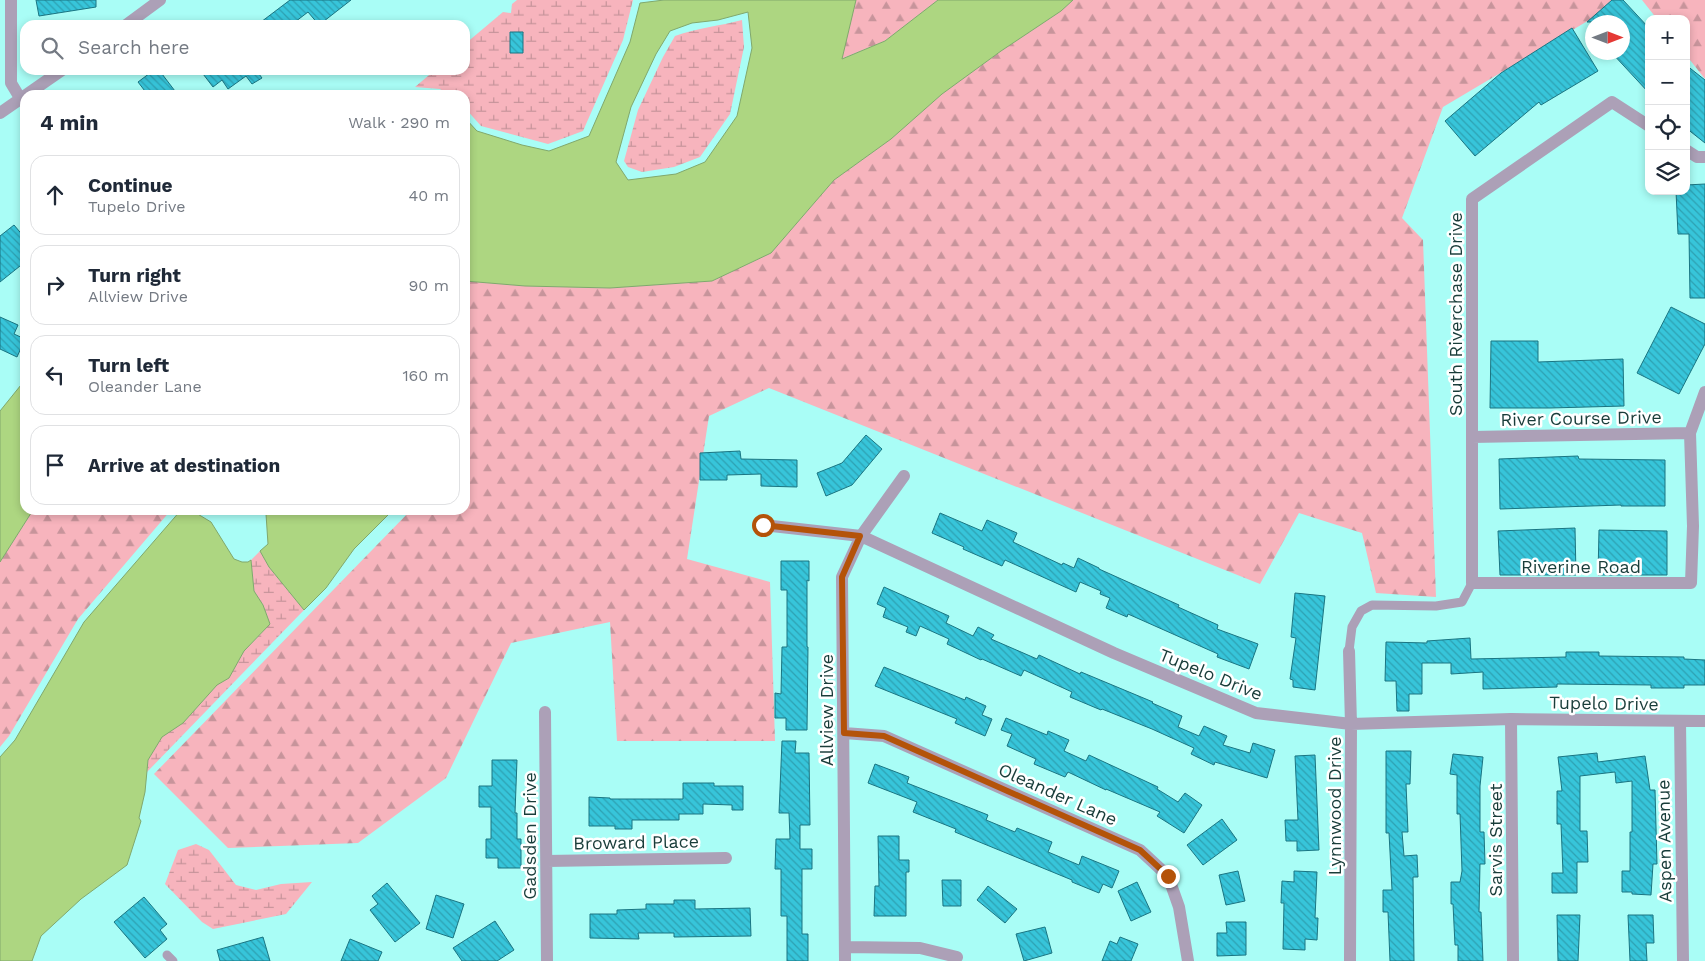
<!DOCTYPE html>
<html lang="en">
<head>
<meta charset="utf-8">
<style>
  :root { --surface:#fff; --page:#f2f2f3; --text:#1f2937; --muted:#747a83; --line:#e0e1e3 }
  body { margin:0; font-family:"Work Sans",sans-serif; background:var(--page); color:var(--text) }
  .controls { position:absolute; right:15px; top:15px; display:grid; overflow:hidden; border-radius:10px; box-shadow:0 2px 8px #0003 }
  .controls button { width:45px; height:45px; display:grid; place-items:center; padding:0; border:0; border-bottom:1px solid var(--line); background:var(--surface); color:var(--text); font:25px sans-serif }
  .compass { position:absolute; left:1585px; top:15px; width:45px; height:45px; border-radius:50%; background:var(--surface); box-shadow:0 2px 8px #0003; rotate:90deg }
  .stop { position:absolute; width:15px; height:15px; margin:-11px; border:4px solid #b45309; border-radius:50%; background:#fff }
  .stop.end { background:#b45309; border-color:#fff; box-shadow:0 1px 5px #0008 }
  .list { margin:0; padding:0; list-style:none }
  h2 { display:flex; justify-content:space-between; align-items:center; height:65px; margin:0; padding:0 20px; font-size:21px }
  h2 small { font-size:16px; font-weight:400; color:var(--muted) }
  .list li { display:grid; grid-template-columns:32px 1fr auto; gap:15px; align-items:center; box-sizing:border-box; height:80px; margin:0 10px 10px; padding:0 10px; border:1px solid var(--line); border-radius:15px }
  .list b { display:block; font-size:19px; white-space:nowrap }
  .list p { margin:0; font-size:16px; white-space:nowrap; color:var(--muted) }
  .list em { font-size:16px; font-style:normal; color:var(--muted) }
  .icon { flex:none; width:28px; height:28px; fill:none; stroke:currentColor; stroke-width:2; stroke-linecap:round; stroke-linejoin:round }
  .map { position:relative; flex:none; width:1705px; height:961px; overflow:hidden }
  .search { position:absolute; background:var(--surface); box-shadow:0 2px 8px #0003; left:20px; top:20px; width:450px; height:55px; display:flex; align-items:center; gap:12px; box-sizing:border-box; padding:0 18px; border-radius:15px; color:var(--muted); font-size:19px }
  .panel { position:absolute; background:var(--surface); box-shadow:0 2px 8px #0003; left:20px; top:90px; width:450px; height:425px; border-radius:15px }
  .map>svg:first-child { display:block }
  .forest { fill:url(#forest-firs) }
  .wetland { fill:url(#wetland-marsh) }
  .water { fill:#add681; stroke:#81a86c; fill-rule:evenodd }
  .building { fill:url(#building-back-hatch); stroke:#1a7582 }
  .lines { fill:none; stroke-linecap:round; stroke-linejoin:round }
  .lane { stroke:#aca0b7; stroke-width:9 }
  .street { stroke:#aca0b7; stroke-width:12 }
  .route { stroke:#b45309; stroke-width:6 }
  .labels { text-anchor:middle; dominant-baseline:central; stroke-width:5; stroke-linejoin:round; paint-order:stroke }
  .street-label { font-size:18px; fill:#193d3a; stroke:#fff }
</style>
</head>
<body>
<div class="map">
<svg width="1705" height="961" viewBox="0 0 1705 961">
  <defs>
    <pattern id="forest-firs" width="22" height="20" patternUnits="userSpaceOnUse" patternTransform="scale(1.25)"><rect width="22" height="20" fill="#f7b4bd"/><path d="M5 1l3.5 6h-7zM16 11l3.5 6h-7z" fill="#c7949b"/></pattern>
    <pattern id="wetland-marsh" width="20" height="14" patternUnits="userSpaceOnUse" patternTransform="scale(1.25)"><rect width="20" height="14" fill="#f7b4bd"/><path d="M1 5h8M5 5V1M11 12h8M15 12V8" fill="none" stroke="#c7949b"/></pattern>
    <pattern id="building-back-hatch" width="6" height="6" patternUnits="userSpaceOnUse" patternTransform="scale(1.25)"><rect width="6" height="6" fill="#37c5da"/><path d="M-1 5l2 2M0 0l6 6M5-1l2 2" fill="none" stroke="#2ea1b2"/></pattern>
  </defs>
  <rect width="100%" height="100%" fill="#a9fdf6"/>
  <path class="forest" d="M856 0H938L885 41 841 59Z
    M1073 0H1623L1443 107 1402 218 1423 240 1436 597 1376 593 1362 533 1299 513 1260 584 769 388 709 416 687 559 770 582 775 741H617L610 622 511 643 446 778 358 843 228 848 154 774 411 510H465V281L525 286 610 288 712 281 771 253 834 180 891 139 942 94 1001 51 1061 11Z
    M1642 0H1705V79L1686 55V19H1657Z
    M33 510H171L78 619 9 736 0 747V562Z"/>
  <path class="wetland" d="M517 0H633L623 40 583 131 548 144 481 126 465 108V95H448L440 89 415 87 435 70H465V44L503 12 511 13 512 4Z
    M742 20 744 47 730 114 700 157 674 167 642 172 628 167 624 161 638 110 663 57 675 36C697 28 720 26 742 20Z
    M260 551 269 567 304 610 147 772 148 760 162 737 183 723 217 685 229 678 244 651 270 624 263 605 254 591 251 560Z
    M196 844 209 850 236 885 256 890 281 884 312 882 286 914 213 929 202 922 165 884 178 850Z"/>
  <path class="water" d="M664 0H856L842 59 885 41 938 0H1073L1061 11 1001 51 942 94 891 139 834 180 771 253 712 281 610 288 525 286 465 281V118L477 131 522 145 549 151 589 136 630 42 640 3ZM748 12 752 48 737 116 705 162 676 174 628 180 616 162 631 107 656 54 670 31 692 23 718 20Z
    M25 380V510H33L0 562V411Z
    M181 510H191L211 522 234 559 242 562H248L251 560 254 591 263 605 270 624 244 651 229 678 217 685 183 723 162 737 148 760 145 792 139 818 141 821 127 865 81 899 41 936 32 961H0V757L15 740 84 622Z
    M393 510 354 549 326 588 304 610 269 567 260 551 268 544 266 514Z"/>
  <path class="building" d="M36 0H96V7L39 16Z
    M290 0H351L319 25 308 12 291 25H257Z
    M1612 0H1623L1649 28V93L1611 52H1622V22H1587Z
    M1572 28 1598 71 1541 105 1539 102 1475 156 1445 121 1501 73Z
    M510 32H523V53H510Z
    M1686 65 1705 80V143L1686 128Z
    M154 70H159L178 95H148L138 82Z
    M200 70H256L262 78 252 84 246 76 228 89 222 80 213 87Z
    M1705 184V298H1690L1689 234H1678L1676 191H1686V185Z
    M14 225 25 238V262L0 282V236Z
    M1671 307 1705 324V344L1679 394 1637 373Z
    M0 317 18 325 14 334 25 339 17 357 0 349Z
    M1491 341H1538V362L1623 359 1624 406 1550 408H1490Z
    M866 435 882 449 852 485 826 496 817 473 842 463Z
    M740 451 741 459 797 460V487L761 486V474L727 475V480H700V453Z
    M1578 456 1579 459 1665 460V506H1621V505L1500 509 1499 459Z
    M940 513 982 531 987 520 1017 533 1013 542 1062 565 1063 563 1074 568 1078 558 1099 568V569L1179 605 1178 607 1218 625 1217 629 1258 644 1249 669 1217 657 1218 654 1128 614 1127 617 1106 608 1110 598 1100 594 1101 591 1080 582 1076 592 1005 560 1002 566 963 549 964 547 932 533Z
    M1575 528 1576 575H1500L1498 531Z
    M1599 530 1667 531V575H1598Z
    M781 561H809V581L807 580V647H808L807 730H786V718H775V693L781 694 782 647H787V590H781Z
    M884 587 949 616 946 623 973 636 978 627 994 635 991 639 1037 659 1039 655 1080 674 1081 672 1153 702 1152 703 1182 716 1178 727 1199 736 1204 726 1227 736 1223 745 1250 753 1253 743 1275 750 1267 778 1215 762 1214 765 1191 754 1194 748 1152 729 1102 709 1101 710 1070 697 1072 692 1024 670 1021 676 982 659 981 660 947 644 949 639 920 626 916 636 906 632 908 627 883 617 886 608 877 604Z
    M1295 593 1325 596 1315 690 1293 687V680L1290 679 1296 638 1291 637Z
    M1470 638 1471 659 1566 657V652H1599V656L1684 657V659L1705 660V685H1684V688H1651V685L1557 684V687L1483 689V672L1451 674V663H1422V694H1409V711H1397L1396 681H1385L1386 642 1427 643V641Z
    M884 667 965 700 966 697 986 706 982 715 992 719 985 736 955 723 957 719 875 686Z
    M1006 718 1047 735 1048 731 1069 740 1064 751 1086 761 1089 755 1158 787 1157 789 1178 802 1185 793 1202 805 1184 833 1157 816 1160 812 1106 789V790L1068 772 1065 777 1034 764 1036 759 1007 746 1012 734 1001 730Z
    M782 741H796L795 753H809L810 825H800V849H812V869H802V934H808V961H787V916H781V869H775L776 839H790L789 813H779Z
    M1386 751H1411L1410 784H1406L1408 832H1402L1404 856 1417 855 1418 877H1413L1414 961H1390L1388 912H1383V890H1392L1389 833H1386Z
    M1597 753 1598 762 1645 756 1650 790H1655L1657 864H1653L1651 895 1632 894V892H1622V871H1630V832H1632V781L1616 783 1615 772 1580 776V831H1587L1588 862H1577V893H1552V873H1563L1561 824H1557V791H1562L1558 757Z
    M1453 754 1483 757 1480 786V832H1484L1485 864H1480L1479 912H1481L1483 961H1458V945H1455L1453 904H1451V882H1460L1462 871 1460 814H1457V775L1450 774Z
    M1315 755 1319 850 1297 851V841H1286L1285 820H1298L1295 756Z
    M492 760H517L515 813H517V839H521V868H498V858H486V839H491V807H479V786H492Z
    M875 764 909 777 907 783 988 815 986 820 1015 832 1017 828 1052 842 1048 852 1079 865 1082 856 1119 871 1112 888 1103 884 1099 893 1072 882V880L955 832 956 829 913 812 917 802 868 783Z
    M683 783H714V786H743V810H732V805L703 804V814H679V820H632V829H615V826H589V797L610 798V799H683Z
    M1222 819 1237 840 1203 865 1187 845Z
    M878 836H899V860H909V872H906V916H874L875 886H879Z
    M1238 871 1245 901 1226 905 1219 875Z
    M1294 871 1317 872 1315 918H1318L1317 940 1305 939V950L1283 949 1284 903H1281L1282 881 1294 882Z
    M942 880H961V906H943Z
    M1137 882 1151 912 1131 921 1118 891Z
    M387 883 420 923 395 942 370 910 378 904 372 896Z
    M988 886 1017 909 1005 923 977 900Z
    M436 895 464 904 453 938 426 929Z
    M144 897 167 924 160 930 167 939 145 958 114 922Z
    M674 900H695V909L750 908 751 936 674 937V933H638L639 939 590 938V914H617V910L646 909V904H674Z
    M1557 915H1580L1578 961H1558Z
    M1628 915H1653L1654 943H1646L1647 961H1630Z
    M495 921 514 950 497 961H462L453 948Z
    M1226 922H1246V955L1217 956V933H1227Z
    M1045 927 1052 953 1024 961 1016 934Z
    M263 937 270 961H220L217 950Z
    M1120 937 1138 944 1131 961H1102L1110 941 1117 944Z
    M350 939 382 952 378 961H341Z"/>
  <g class="lines">
    <path class="lane" d="M1349 651 1352 627 1361 611 1372 605 1436 606 1462 602 1472 583
      M167 955 173 961"/>
    <path class="street" d="M11 0V83L20 98
      M126 25 160 0
      M0 113 62 70
      M1649 126 1612 102 1472 199V583H1691L1693 526 1690 433 1705 392
      M1686 150 1697 157H1705
      M1472 437 1690 433
      M763 525 861 536 1114 653 1256 713 1351 724 1511 719 1705 721
      M1349 651 1351 724 1350 961
      M545 712 547 961
      M1511 719 1513 961
      M1680 721 1683 961
      M844 733 884 736 1140 850 1168 876 1179 907 1188 961
      M547 861 726 858
      M845 947 920 948 957 957
      M845 961 842 577 861 536 904 476"/>
  </g>
  <g class="lines">
    <path class="route" d="M763 525 860 536 842 577 844 733 884 736 1140 850 1168 876"/>
  </g>
  <g class="labels">
    <g class="street-label">
      <text transform="translate(1455 314) rotate(-90)">South Riverchase Drive</text>
      <text transform="translate(1581 418) rotate(-1)">River Course Drive</text>
      <text x="1581" y="566">Riverine Road</text>
      <text transform="translate(1211 674) rotate(22)">Tupelo Drive</text>
      <text transform="translate(1604 703) rotate(1)">Tupelo Drive</text>
      <text transform="translate(826 710) rotate(-90)">Allview Drive</text>
      <text transform="translate(1058 794) rotate(24)">Oleander Lane</text>
      <text transform="translate(1334 806) rotate(-90)">Lynnwood Drive</text>
      <text transform="translate(529 836) rotate(-90)">Gadsden Drive</text>
      <text transform="translate(1495 840) rotate(-90)">Sarvis Street</text>
      <text transform="translate(1664 841) rotate(-91)">Aspen Avenue</text>
      <text transform="translate(636 842) rotate(-1)">Broward Place</text>
    </g>
  </g>
</svg>
<div class="controls">
<button>+</button>
<button>−</button>
<button><svg class="icon" aria-label="locate" viewBox="0 0 24 24"><circle cx="12" cy="12" r="6"/><path d="M12 2v4M12 18v4M2 12h4M18 12h4"/></svg></button>
<button><svg class="icon" aria-label="layers" viewBox="0 0 24 24"><path d="M12 4l9 5-9 5-9-5zM3 14l9 5 9-5"/></svg></button>
</div>
<svg class="compass" viewBox="-18 -18 36 36"><path d="M0-13l5 13h-10z" fill="#e53935"/><path d="M0 13l5-13h-10z" fill="#747a83"/></svg>
<div class="stop" style="left:763px;top:525px"></div>
<div class="stop end" style="left:1168px;top:876px"></div>
<div class="search"><svg class="icon" aria-label="search" viewBox="0 0 24 24"><circle cx="10" cy="10" r="6"/><path d="M15 15l6 6"/></svg>Search here</div>
<section class="panel">
<h2>4 min<small>Walk · 290 m</small></h2>
<ul class="list">
<li><svg class="icon" aria-label="ahead" viewBox="0 0 24 24"><path d="M12 20V5M6 11l6-6 6 6"/></svg><div><b>Continue</b><p>Tupelo Drive</p></div><em>40 m</em></li>
<li><svg class="icon" aria-label="right" viewBox="0 0 24 24"><path d="M7 20v-9h11M14 6l5 5-5 5"/></svg><div><b>Turn right</b><p>Allview Drive</p></div><em>90 m</em></li>
<li><svg class="icon" aria-label="left" viewBox="0 0 24 24"><path d="M17 20v-9H6M10 6l-5 5 5 5"/></svg><div><b>Turn left</b><p>Oleander Lane</p></div><em>160 m</em></li>
<li><svg class="icon" aria-label="arrive" viewBox="0 0 24 24"><path d="M6 21V4h12l-3 4 3 4H6"/></svg><div><b>Arrive at destination</b></div></li>
</ul>
</section>
</div>
</body>
</html>
